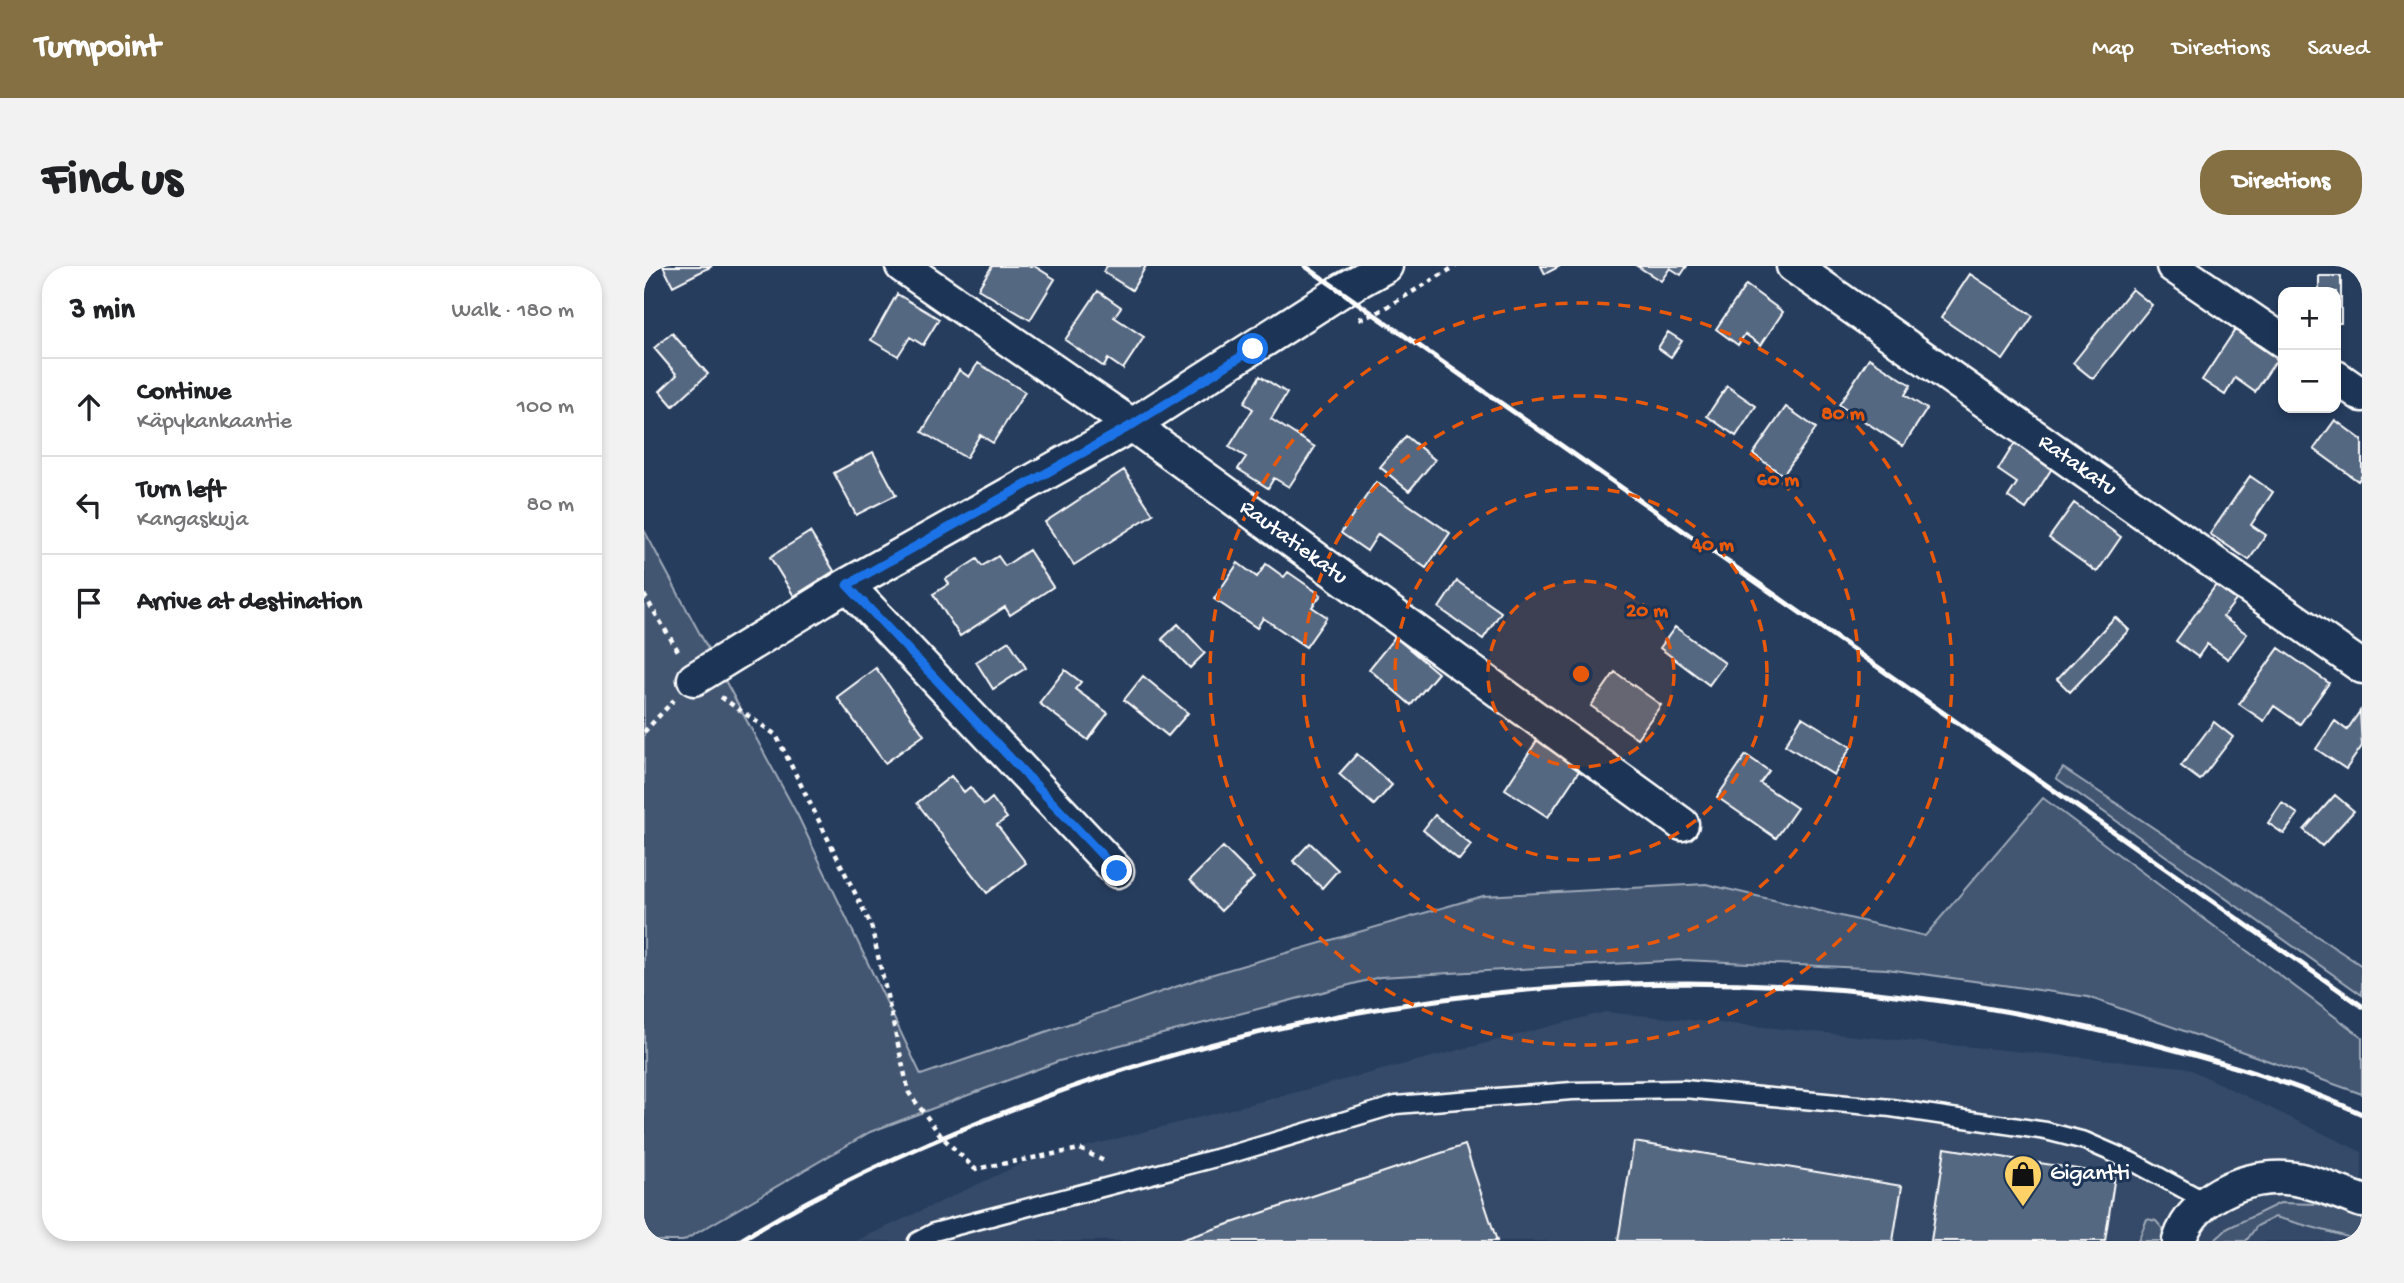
<!DOCTYPE html>
<html lang="en">
<head>
<meta charset="utf-8">
<style>
  :root { --surface:#fff; --page:#f2f2f2; --text:#202124; --muted:#757577; --line:#e0e0e0; --accent:#847042 }
  body { margin:0; font-family:"Gochi Hand",sans-serif; background:var(--page); color:var(--text) }
  .controls { position:absolute; right:21px; top:21px; display:grid; overflow:hidden; border-radius:14px; box-shadow:0 4px 10px #0003 }
  .controls button { width:63px; height:63px; display:grid; place-items:center; padding:0; border:0; border-bottom:2px solid var(--line); background:var(--surface); color:var(--text); font:35px sans-serif }
  .stop { position:absolute; width:21px; height:21px; margin:-16px; border:5px solid #1a73e8; border-radius:50%; background:#fff }
  .stop.end { background:#1a73e8; border-color:#fff; box-shadow:0 2px 7px #0008 }
  .list { margin:0; padding:0; list-style:none }
  h2 { display:flex; justify-content:space-between; align-items:center; height:91px; margin:0; padding:0 28px; font-size:30px }
  h2 small { font-size:23px; font-weight:400; color:var(--muted) }
  .list li { display:grid; grid-template-columns:46px 1fr auto; gap:21px; align-items:center; box-sizing:border-box; height:98px; padding:0 28px; border-top:2px solid var(--line) }
  .list b { display:block; font-size:26px; white-space:nowrap }
  .list p { margin:0; font-size:23px; white-space:nowrap; color:var(--muted) }
  .list em { font-size:23px; font-style:normal; color:var(--muted) }
  .icon { flex:none; width:38px; height:38px; fill:none; stroke:currentColor; stroke-width:2; stroke-linecap:round; stroke-linejoin:round }
  .map { position:relative; flex:none; width:1718px; height:975px; overflow:hidden; border-radius:28px }
  header { display:flex; align-items:center; gap:42px; box-sizing:border-box; height:98px; padding:0 35px; background:var(--accent); color:#fff }
  header strong { font-size:33px }
  nav { display:flex; gap:38px; margin-inline-start:auto; font-size:24px }
  .intro { display:flex; align-items:center; justify-content:space-between; box-sizing:border-box; height:168px; padding:0 42px }
  h1 { margin:0; font-size:49px }
  .button { padding:18px 32px; border-radius:28px; background:var(--accent); color:#fff; font-size:24px; font-weight:700 }
  main { display:flex; gap:42px; padding:0 42px }
  aside { flex:1; background:var(--surface); border-radius:28px; box-shadow:0 4px 10px #0003 }
  .map>svg:first-child { display:block }
  .built { fill:#344a68 }
  .green { fill:#425672; stroke:#a0aab8; stroke-width:2 }
  .building { fill:#556781; stroke:#fff; stroke-width:2 }
  .lines { fill:none; stroke-linecap:round; stroke-linejoin:round }
  .lane-casing { stroke:#fff; stroke-width:21 }
  .street-casing { stroke:#fff; stroke-width:37 }
  .path { stroke:#fff; stroke-width:4.5; stroke-dasharray:5 5; stroke-linecap:butt }
  .lane { stroke:#1d3557; stroke-width:16 }
  .street { stroke:#1d3557; stroke-width:32 }
  .rail { stroke:#fff; stroke-width:5 }
  .route { stroke:#1a73e8; stroke-width:9 }
  .ring { fill:none; stroke:#e8590c; stroke-width:3.5; stroke-dasharray:12 9 }
  .labels { text-anchor:middle; dominant-baseline:central; stroke-width:6; stroke-linejoin:round; paint-order:stroke }
  .street-label { font-size:23px; fill:#fff; stroke:#1d3557 }
  .poi-label { font-size:23px; fill:#fff; stroke:#1d3557; text-anchor:start }
  .centre { fill:#e8590c; stroke:#1d3557; stroke-width:3.5 }
  .ring-label { font-size:21px; text-anchor:middle; font-weight:bold; fill:#e8590c; stroke:#1d3557; stroke-width:6; stroke-linejoin:round; paint-order:stroke }
</style>
</head>
<body>
<header>
<strong>Turnpoint</strong>
<nav><a>Map</a><a>Directions</a><a>Saved</a></nav>
</header>
<div class="intro"><h1>Find us</h1><a class="button">Directions</a></div>
<main>
<aside>
<h2>3 min<small>Walk · 180 m</small></h2>
<ul class="list">
<li><svg class="icon" aria-label="ahead" viewBox="0 0 24 24"><path d="M12 20V5M6 11l6-6 6 6"/></svg><div><b>Continue</b><p>Käpykankaantie</p></div><em>100 m</em></li>
<li><svg class="icon" aria-label="left" viewBox="0 0 24 24"><path d="M17 20v-9H6M10 6l-5 5 5 5"/></svg><div><b>Turn left</b><p>Kangaskuja</p></div><em>80 m</em></li>
<li><svg class="icon" aria-label="arrive" viewBox="0 0 24 24"><path d="M6 21V4h12l-3 4 3 4H6"/></svg><div><b>Arrive at destination</b></div></li>
</ul>
</aside>
<div class="map">
<svg width="1718" height="975" viewBox="0 0 1718 975">
  <rect width="100%" height="100%" fill="#263d5e"/>
  <filter id="ink" filterUnits="userSpaceOnUse"><feTurbulence type="fractalNoise" baseFrequency=".0143" numOctaves="2"/><feDisplacementMap in="SourceGraphic" scale="14" xChannelSelector="R" yChannelSelector="G"/><feConvolveMatrix kernelMatrix="1 2 1 2 8 2 1 2 1" color-interpolation-filters="sRGB"/></filter>
  <g filter="url(#ink)">
    <path class="built" d="M961 746 1541 801 1718 886V975H212L379 897Z"/>
    <path class="green" d="M0 264 154 550 277 809 566 709 839 630 1062 618 1281 670 1399 532 1718 771V828L1444 731 1243 703 1039 694 736 711 415 795 226 866 39 975H0Z
      M1419 502 1718 700V729L1412 512Z
      M1636 937 1674 938 1718 952V975L1631 951 1613 960 1602 975H1570L1584 962Z
      M1503 953 1512 955 1519 963 1517 975H1494Z"/>
    <path class="building" d="M19 0H68L29 20Z
      M348 0H390L411 13 386 54 334 23Z
      M463 0H502L488 24 459 6Z
      M897 0H916L901 8Z
      M993 0H1043L1037 9 1026 2 1017 15Z
      M1326 8 1389 50 1359 94 1297 52Z
      M1675 10H1697V57H1692V26H1675Z
      M1102 19 1139 46 1117 79 1101 68 1094 79 1072 63Z
      M1488 23 1508 39 1449 113 1429 97Z
      M454 25 477 41 470 51 500 71 479 103 464 93 460 101 421 74Z
      M253 28 295 53 279 79 266 71 254 90 227 74Z
      M1591 64 1633 93 1611 126 1591 112 1581 129 1558 114Z
      M1024 66 1038 75 1027 91 1014 82Z
      M28 67 64 108 29 140 16 125 33 109 10 82Z
      M1225 92 1267 119 1261 129 1283 143 1259 180 1195 139Z
      M334 97 381 126 349 177 336 169 322 192 278 166 315 104 325 111Z
      M616 110 643 127 627 153 671 181 645 221 630 212 624 222 594 203 602 191 585 181 609 143 600 137Z
      M1083 120 1112 140 1092 170 1063 150Z
      M1142 141 1172 162 1139 209 1109 188Z
      M1691 154 1718 174V209L1714 215 1670 183Z
      M762 170 791 194 765 225 736 201Z
      M1372 175 1410 199 1382 243 1364 231 1373 217 1354 204Z
      M229 186 252 229 212 249 190 207Z
      M480 204 509 248 430 299 401 256Z
      M1606 210 1629 226 1607 259 1622 269 1605 294 1566 268Z
      M732 216 806 267 782 302 734 268 723 285 697 267Z
      M1430 237 1477 271 1453 306 1405 272Z
      M166 266 190 305 150 330 126 291Z
      M385 284 409 321 366 349 361 341 316 370 289 328 305 318 302 313 333 293 338 300 354 290 361 300Z
      M594 297 613 311 622 298 640 311 644 306 677 329 668 341 683 351 662 381 619 352 613 362 570 333Z
      M813 315 857 346 839 373 795 342Z
      M1572 319 1592 334 1579 351 1603 368 1584 393 1563 378 1554 391 1532 375Z
      M1471 351 1485 364 1426 426 1413 413Z
      M534 358 561 387 546 402 518 373Z
      M1031 361 1081 397 1065 419 1016 382Z
      M751 371 794 407 767 439 725 403Z
      M365 375 382 402 349 423 332 396Z
      M1635 382 1685 417 1656 458 1630 440 1620 455 1595 438Z
      M232 402 280 469 241 497 193 431Z
      M421 404 437 416 431 423 464 447 444 474 395 437Z
      M971 406 1017 439 993 472 947 440Z
      M499 410 544 447 524 470 480 434Z
      M1716 445 1718 480 1702 503 1672 483 1691 455 1703 464Z
      M1158 451 1207 481 1190 509 1141 479Z
      M1570 456 1589 471 1556 514 1537 500Z
      M894 473 937 502 904 551 861 523Z
      M713 488 748 519 730 539 695 508Z
      M1102 489 1125 505 1116 517 1153 542 1132 572 1073 531Z
      M307 510 320 526 326 521 340 539 348 532 363 552 353 559 382 597 343 627 273 537Z
      M1691 529 1710 545 1678 580 1660 564Z
      M1638 537 1654 548 1640 568 1624 557Z
      M791 549 827 579 815 594 779 564Z
      M666 577 694 604 678 622 649 595Z
      M579 581 610 612 577 645 546 614Z
      M990 876 1258 920 1249 975H974Z
      M821 879 853 975H534Z
      M1301 882 1471 909 1461 975H1287Z"/>
    <g class="lines">
      <defs>
        <path id="lane" d="M273 975 290 966 591 887 752 839 928 825 1040 823 1247 842 1402 865 1441 875 1487 895 1561 935"/>
        <path id="street" d="M258 0 488 159 1038 558
          M1149 0 1718 401
          M1529 0 1639 75
          M1692 111 1718 129
          M203 319 473 605
          M50 413 203 319 488 159 697 25 742 0
          M1535 975C1550 926 1614 903 1661 915 1680 920 1699 928 1718 935"/>
      </defs>
      <use href="#lane" class="lane-casing"/>
      <use href="#street" class="street-casing"/>
      <path class="path" d="M715 53 731 48 812 0
        M0 329 36 388
        M77 431 132 469 227 659 265 827 298 871 331 903 436 883 462 896
        M0 466 30 434"/>
      <use href="#lane" class="lane"/>
      <use href="#street" class="street"/>
      <path class="rail" d="M661 0 1718 740
        M95 975C174 926 260 886 346 852 711 705 1120 676 1501 776 1574 795 1649 816 1718 848"/>
    </g>
  </g>
  <g class="lines" filter="url(#ink)">
    <path class="route" d="M473 605 203 319 488 159 609 83"/>
  </g>
  <circle cx="937" cy="408" r="93" fill="#e8590c" fill-opacity=".12"/>
  <g class="ring">
    <circle cx="937" cy="408" r="93"/>
    <circle cx="937" cy="408" r="186"/>
    <circle cx="937" cy="408" r="278"/>
    <circle cx="937" cy="408" r="371"/>
  </g>
  <defs>
    <symbol id="shop-pin" viewBox="-11 -11 22 30"><path d="M0 17L-7.5 6A9.5 9.5 0 1 1 7.5 6Z" fill="#ffd166" stroke="#1d3557"/><path d="M-5-2.5h2.3a2.7 3.5 0 0 1 5.4 0H5L5.5 6h-11ZM-1.5-2.5h3a1.5 2.3 0 0 0-3 0Z" fill="#111"/></symbol>
  </defs>
  <g fill-rule="evenodd">
    <use href="#shop-pin" x="1357" y="886" width="44" height="60"/>
  </g>
  <g class="labels">
    <g class="street-label">
      <text transform="translate(1433 200) rotate(35)">Ratakatu</text>
      <text transform="translate(649 277) rotate(36)">Rautatiekatu</text>
    </g>
    <g class="poi-label">
      <text x="1406" y="908">Gigantti</text>
    </g>
  </g>
  <circle cx="937" cy="408" r="10" class="centre"/>
  <g class="ring-label">
    <text x="1199" y="153">80 m</text>
    <text x="1134" y="219">60 m</text>
    <text x="1069" y="284">40 m</text>
    <text x="1003" y="350">20 m</text>
  </g>
</svg>
<div class="controls">
<button>+</button>
<button>−</button>
</div>
<div class="stop" style="left:609px;top:83px"></div>
<div class="stop end" style="left:473px;top:605px"></div>
</div>
</main>
</body>
</html>
